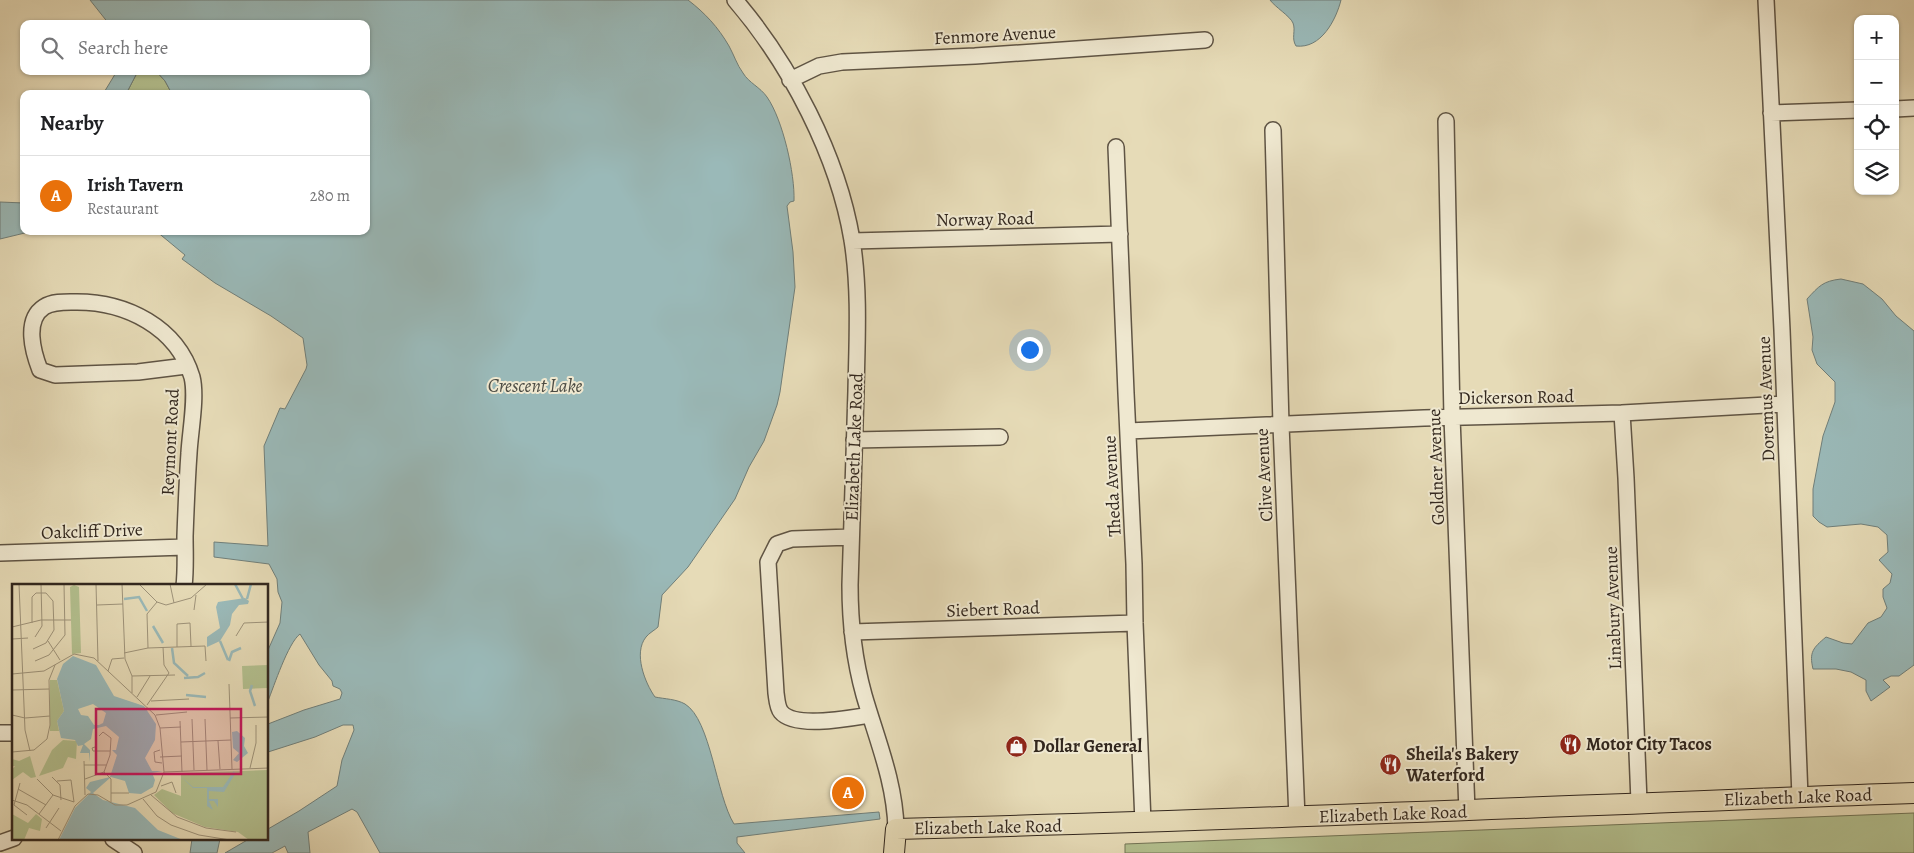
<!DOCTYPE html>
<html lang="en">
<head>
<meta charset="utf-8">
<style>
  :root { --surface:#fff; --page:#f2f2f2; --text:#202124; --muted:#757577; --line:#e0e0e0; --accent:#0f766e }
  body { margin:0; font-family:Alegreya,serif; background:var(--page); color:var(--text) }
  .controls { position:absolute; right:15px; top:15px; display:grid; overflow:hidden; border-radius:10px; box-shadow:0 1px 4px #0004 }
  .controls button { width:45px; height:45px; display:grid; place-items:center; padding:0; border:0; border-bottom:1px solid var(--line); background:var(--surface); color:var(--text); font:25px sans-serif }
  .you { position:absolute; left:1029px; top:349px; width:18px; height:18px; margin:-12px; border:4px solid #fff; border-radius:50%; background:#1a73e8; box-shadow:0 0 0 8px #1a73e833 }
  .badge { display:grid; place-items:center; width:32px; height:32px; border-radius:50%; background:var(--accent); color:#fff; font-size:16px; font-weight:700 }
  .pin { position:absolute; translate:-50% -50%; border:2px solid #fff; box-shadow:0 1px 5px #0006 }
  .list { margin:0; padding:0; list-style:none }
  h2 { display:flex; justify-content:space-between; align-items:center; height:65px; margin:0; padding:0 20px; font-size:21px }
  h2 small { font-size:16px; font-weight:400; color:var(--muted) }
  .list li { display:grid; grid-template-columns:32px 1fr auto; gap:15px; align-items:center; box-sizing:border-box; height:80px; padding:0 20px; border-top:1px solid var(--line) }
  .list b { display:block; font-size:19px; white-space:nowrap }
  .list p { margin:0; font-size:16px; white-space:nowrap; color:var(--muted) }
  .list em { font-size:16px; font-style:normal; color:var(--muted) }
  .icon { flex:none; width:28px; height:28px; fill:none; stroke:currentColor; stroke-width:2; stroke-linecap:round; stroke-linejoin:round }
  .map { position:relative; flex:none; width:1914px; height:853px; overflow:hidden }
  .search { position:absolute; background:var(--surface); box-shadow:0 1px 4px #0004; left:20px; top:20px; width:350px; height:55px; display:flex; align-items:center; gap:12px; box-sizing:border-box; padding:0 18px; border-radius:10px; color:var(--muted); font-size:19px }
  .panel { position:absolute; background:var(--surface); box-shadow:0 1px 4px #0004; left:20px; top:90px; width:350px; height:145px; border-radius:10px }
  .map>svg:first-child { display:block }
  .green { fill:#b3c08f; stroke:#727456 }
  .water { fill:#9ab9b8; stroke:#707f7a }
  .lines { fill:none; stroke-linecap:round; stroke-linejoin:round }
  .minor-casing { stroke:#5f5444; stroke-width:18 }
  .major-casing { stroke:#32271e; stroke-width:22 }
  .minor { stroke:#efe8d0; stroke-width:15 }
  .major { stroke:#e6dbb7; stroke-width:20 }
  .labels { text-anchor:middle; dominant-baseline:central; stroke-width:4; stroke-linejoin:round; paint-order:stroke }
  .street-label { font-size:18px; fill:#32271e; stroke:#efe8d0 }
  .poi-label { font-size:18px; font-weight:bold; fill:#32271e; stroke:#efe8d0; text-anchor:start }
  .water-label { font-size:19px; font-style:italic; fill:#4c4c44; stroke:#efe8d0 }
  .inset-river { fill:none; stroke:#9ab9b8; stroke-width:2.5 }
  .inset-road { fill:none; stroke:#9e937a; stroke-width:1 }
  .view { fill:#c2185b; fill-opacity:0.15; stroke:#c2185b; stroke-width:2.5 }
  .inset-edge { fill:none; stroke:#32271e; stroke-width:2.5 }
</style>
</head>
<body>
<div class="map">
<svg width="1914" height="853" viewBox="0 0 1914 853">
  <rect width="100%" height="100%" fill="#e6dbb7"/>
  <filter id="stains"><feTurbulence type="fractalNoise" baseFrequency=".004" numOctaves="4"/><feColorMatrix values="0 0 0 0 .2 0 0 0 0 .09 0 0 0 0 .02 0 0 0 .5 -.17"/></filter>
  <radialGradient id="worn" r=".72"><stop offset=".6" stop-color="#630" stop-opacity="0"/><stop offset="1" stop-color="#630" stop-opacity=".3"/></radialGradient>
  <path class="green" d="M138 71H156L165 81 172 94H126Z
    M1914 813V853H1125V844Z"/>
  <path class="water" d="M90 0H688C705 13 718 27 729 46 734 55 737 65 743 73 749 83 760 87 767 97 783 120 795 174 794 201L790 202 787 206 793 252 795 287 780 392 777 405 764 441 749 467 735 499 688 567 662 595 658 627C655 630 649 633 646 637 633 653 645 683 655 697 665 699 676 699 685 704 711 720 716 795 734 824L879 812 880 819 737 837V843L745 853H380L357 812 352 809 308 832 310 853H288L285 846 272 853H225L249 839H268V829L299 811 337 786 342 760 354 730 353 725H343L315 737 268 752V724L304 710 340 699 342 693 340 689 333 686 332 681 319 665 300 634C288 643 274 686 268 701V650L280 623 282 602 278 592 277 579 269 564 214 557V542L268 546 264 446 280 408 285 409 306 369 307 365 303 338 271 316 215 283 182 259 185 255 156 231H366V94H172L165 81 156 71H366V24H109Z
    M1270 0H1341C1336 20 1321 49 1296 46 1291 38 1296 31 1293 23 1290 16 1275 7 1270 0Z
    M117 71H138L126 94H103Z
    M0 202 24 203V231H33L0 239Z
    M1841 279 1863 284 1882 299 1896 316 1914 331V665L1899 676H1891L1883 680 1890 687 1871 701 1866 691V680L1851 672 1836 669H1813C1809 652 1813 648 1826 637L1843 643 1852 644 1868 623 1881 617 1887 608 1883 597V589L1890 583 1892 574 1879 560 1888 552 1887 535 1878 527 1861 524 1827 527 1819 522 1813 516V489L1823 436 1835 402V382L1817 364 1812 350 1813 337 1807 299C1819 286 1823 281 1841 279Z
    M192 839H220L217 853H190Z"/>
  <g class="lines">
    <defs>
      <path id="minor" d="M735 0C790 64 838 156 852 240 860 290 857 341 856 391 854 456 852 520 850 585 850 622 854 659 864 695 877 740 895 782 896 829
        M1766 0 1782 330 1800 797
        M790 80 819 66 842 62 975 56 1205 40
        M1895 109 1914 108
        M1771 113 1858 110
        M1446 121 1452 417 1467 811
        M1273 130 1281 425 1297 818
        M1116 147 1126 393 1134 564 1135 623 1143 823
        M852 241 1120 234
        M1622 413 1626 478 1639 802
        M1128 431 1424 418 1622 413 1784 404
        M854 440 1000 437
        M851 537 792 539 777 544 768 562 776 693C777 699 777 707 781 712 795 729 851 718 870 715
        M0 553 185 547
        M184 586C186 569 185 553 185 536 186 509 187 481 189 453 190 432 197 397 192 377 177 327 126 302 77 302 67 302 53 301 44 307 24 320 33 352 40 370L55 375 138 372 186 366
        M852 632 1135 623
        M0 733H14
        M113 839 134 853
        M0 843 14 838"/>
      <path id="major" d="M894 853 896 829C1236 821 1575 805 1914 793"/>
    </defs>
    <use href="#minor" class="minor-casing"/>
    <use href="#major" class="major-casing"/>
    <use href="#minor" class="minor"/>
    <use href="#major" class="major"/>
  </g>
  <defs>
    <symbol id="restaurant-disc" viewBox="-11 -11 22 22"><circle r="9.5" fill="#8f2418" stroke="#efe8d0"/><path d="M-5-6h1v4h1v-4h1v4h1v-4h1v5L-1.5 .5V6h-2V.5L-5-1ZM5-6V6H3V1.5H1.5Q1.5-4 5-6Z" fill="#fff"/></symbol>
    <symbol id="shop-disc" viewBox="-11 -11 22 22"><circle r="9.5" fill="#8f2418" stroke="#efe8d0"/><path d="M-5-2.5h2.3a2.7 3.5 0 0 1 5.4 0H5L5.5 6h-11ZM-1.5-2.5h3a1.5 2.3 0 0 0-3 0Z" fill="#fff"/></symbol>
  </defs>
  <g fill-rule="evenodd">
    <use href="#restaurant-disc" x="1558" y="732" width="25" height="25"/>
    <use href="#shop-disc" x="1004" y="734" width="25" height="25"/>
    <use href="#restaurant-disc" x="1378" y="752" width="25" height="25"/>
  </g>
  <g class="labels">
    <g class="street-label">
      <text transform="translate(995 35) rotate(-3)">Fenmore Avenue</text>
      <text transform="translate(985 219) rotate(-1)">Norway Road</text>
      <text transform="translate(1516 397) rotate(-1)">Dickerson Road</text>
      <text transform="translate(1766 399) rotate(-92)">Doremus Avenue</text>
      <text transform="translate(170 442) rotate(-87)">Reymont Road</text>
      <text transform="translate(854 447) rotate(-88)">Elizabeth Lake Road</text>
      <text transform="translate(1436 467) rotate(-92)">Goldner Avenue</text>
      <text transform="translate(1264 475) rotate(-93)">Clive Avenue</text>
      <text transform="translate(1112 486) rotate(-93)">Theda Avenue</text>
      <text transform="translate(92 531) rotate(-2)">Oakcliff Drive</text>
      <text transform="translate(1613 608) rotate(-92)">Linabury Avenue</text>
      <text transform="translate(993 609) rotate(-2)">Siebert Road</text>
      <text transform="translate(1798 797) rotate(-2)">Elizabeth Lake Road</text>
      <text transform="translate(1393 814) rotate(-2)">Elizabeth Lake Road</text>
      <text transform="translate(988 827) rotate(-1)">Elizabeth Lake Road</text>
    </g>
    <g class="poi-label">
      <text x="1586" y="744">Motor City Tacos</text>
      <text x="1033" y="746">Dollar General</text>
      <text x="1406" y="754">Sheila's Bakery<tspan x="1406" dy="21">Waterford</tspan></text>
    </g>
    <g class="water-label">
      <text x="535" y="386">Crescent Lake</text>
    </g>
  </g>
  <g transform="translate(12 584)">
    <rect width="256" height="256" fill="#e6dbb7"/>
    <path d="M62 1 67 3 69 69 60 70 58 3ZM256 81V104L231 105 230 82ZM38 96H45L52 127 45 137 47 147H38ZM51 156 65 157 64 175 56 173 51 184 27 192 40 166ZM18 172 24 193 19 194 11 188 0 196V202V186L3 182H0V175L7 177ZM256 186V256H237L226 248 193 243 160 229 142 211 150 205 169 212V189ZM0 230 16 239 24 230 30 235 28 247 17 244 12 256H0Z" fill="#b3c08f"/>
    <path d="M233 14 237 17 236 20 227 21 220 30 218 41 208 57 195 63V53L208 44 204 23 206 18ZM61 72 84 81 102 112 132 122 144 140 143 156 133 174 140 187H151L140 189 143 196 141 203 129 210 117 209 113 197 99 193 81 209 91 216 123 224 146 246 171 256H47L63 224 79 208 74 204 78 198 98 193 105 171 100 166H104L107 153 94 142 81 145 79 155 72 160 78 166V178L77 169H68L71 161 66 162 63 156 49 154 45 137 52 127 45 95 51 80ZM81 120 94 129 91 139 87 141H82L76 132 69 131 66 125ZM225 147 233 154 232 162 236 169 225 178 221 176 227 169 221 164 220 148ZM222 187 223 190 212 208 197 207V215H206V223L202 217H197L201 226 195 222V204H181L167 191 181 203H211Z" fill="#9ab9b8" fill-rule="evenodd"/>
    <path class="inset-river" d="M223 0 231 15M112 15 127 13 135 27M235 15 239 0M141 42 151 59M208 57 216 76M160 64 162 79 176 92M217 77 220 68 229 64M172 94 186 93 193 89M240 101 238 107 243 122M174 111 194 113"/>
    <path class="inset-road" d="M7 0 13 146 18 167M84 0 86 77M110 0 113 75 120 92V109M127 0 145 18 154 21 179 14 195 0M158 0 162 19M85 21 111 20M182 26 184 11M20 39V13L24 9H34L41 17 42 46 34 59 21 65M0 43 29 36H59M224 52 232 39 257 38M23 53 30 42 29 0M0 55 16 54M36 57 48 76M165 63V40L178 39 179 62M136 64 135 30 145 18M112 69 136 64 193 62 194 77M23 77 37 71 53 51 52 0M96 87 100 75 112 74M0 90 32 87 62 70 82 74 143 131 148 144 152 188M120 92 163 91M217 100 220 185M0 106 37 105M125 113 138 92M139 117 177 115M135 121 157 89 152 81 151 63M0 131 13 134 38 132M144 131 175 128M218 134 257 133M180 135 182 186M193 135 195 186M168 137 170 188M148 144 169 143M87 152 91 148 99 154 98 171 92 188M206 157 208 185M169 158 219 156M83 163 80 164 81 167H98M148 166 142 168 143 178 150 179M0 168 22 166 35 155 38 141 37 96 43 81M148 173 170 172M72 177 73 211M72 181H94M238 184 244 159V141M92 188 99 195V218M40 193 48 201 49 216M25 195 41 211 62 218M73 195 92 188M45 197 59 196 62 218M8 199 2 221 15 231M149 202 160 198 164 209M6 205 34 221M99 209H117M139 211 165 233 194 244 224 248M131 215 145 232 159 241 187 251 218 256M0 216 15 221 49 247M27 230 41 211M34 244 47 224M46 256 63 222 76 210 86 211 103 221H115L144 208 152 188 257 184"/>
    <path class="view" d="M84 125H229V190H84Z"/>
    <rect width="256" height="256" class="inset-edge"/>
  </g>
  <rect width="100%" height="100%" filter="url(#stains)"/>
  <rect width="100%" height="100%" fill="url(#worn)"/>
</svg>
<div class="controls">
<button>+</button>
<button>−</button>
<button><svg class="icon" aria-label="locate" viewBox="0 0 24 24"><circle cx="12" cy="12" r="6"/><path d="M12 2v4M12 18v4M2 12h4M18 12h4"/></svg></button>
<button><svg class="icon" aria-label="layers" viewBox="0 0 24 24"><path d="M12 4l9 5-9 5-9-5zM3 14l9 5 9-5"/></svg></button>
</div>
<div class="you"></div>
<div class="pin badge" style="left:848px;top:793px;background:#e8710a">A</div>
<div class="search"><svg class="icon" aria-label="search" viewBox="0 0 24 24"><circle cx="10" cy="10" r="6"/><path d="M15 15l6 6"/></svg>Search here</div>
<section class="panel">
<h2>Nearby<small></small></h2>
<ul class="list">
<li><span class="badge" style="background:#e8710a">A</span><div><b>Irish Tavern</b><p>Restaurant</p></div><em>280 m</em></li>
</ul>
</section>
</div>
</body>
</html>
